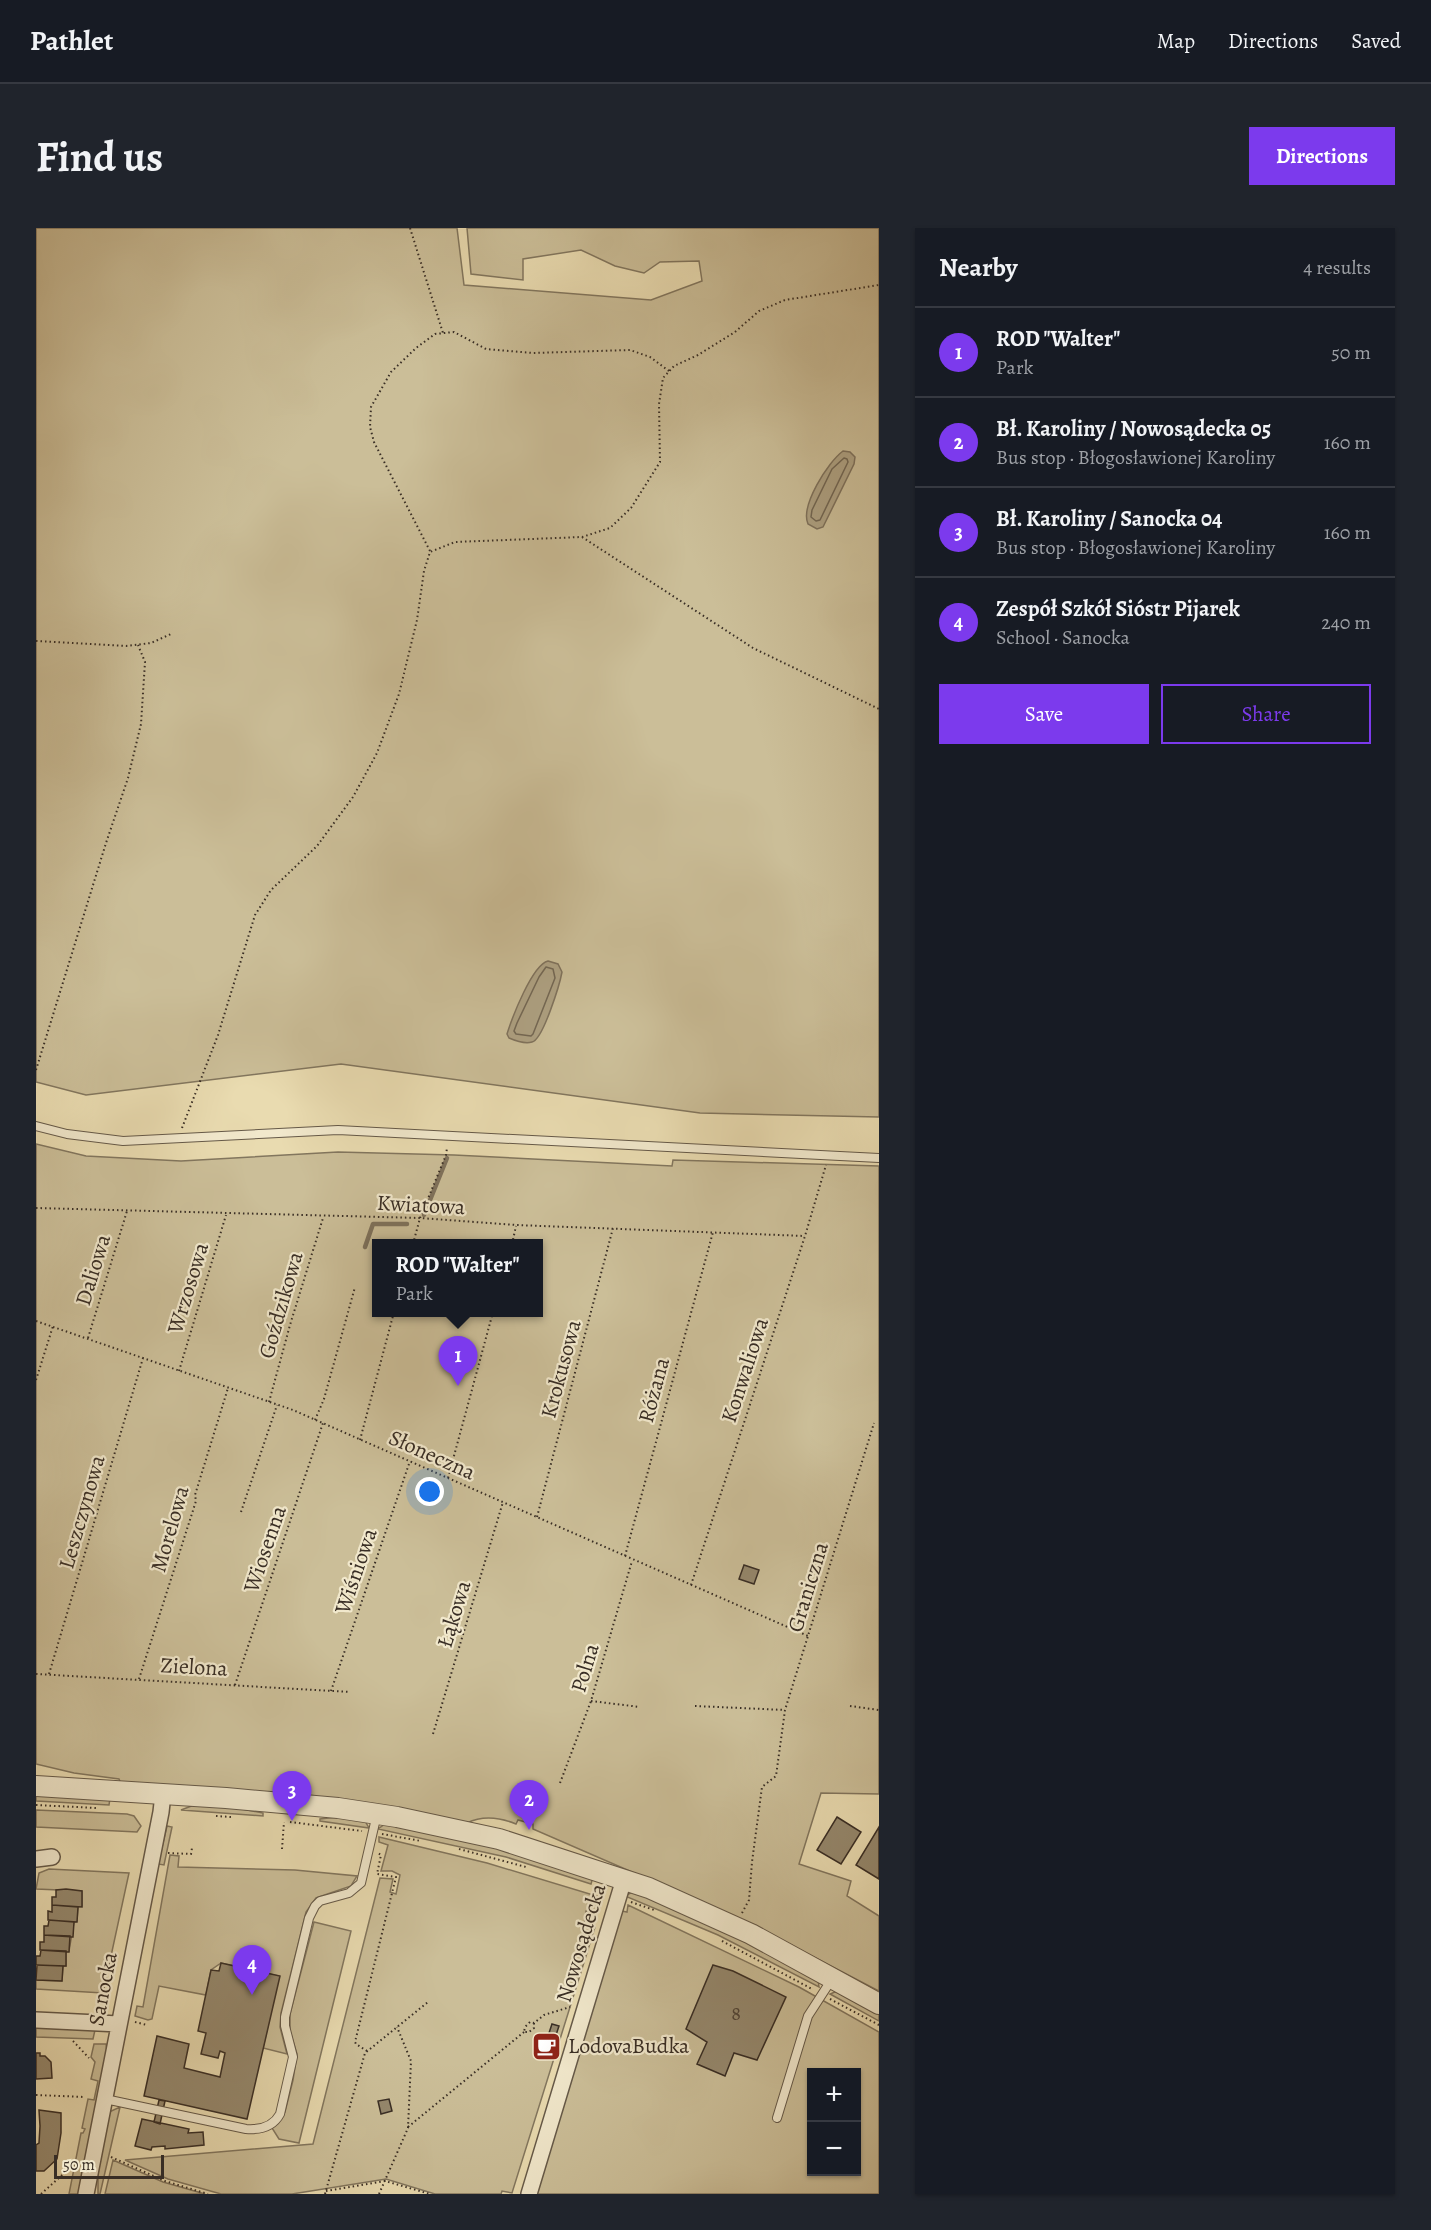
<!DOCTYPE html>
<html lang="en">
<head>
<meta charset="utf-8">
<style>
  :root { --surface:#171b24; --page:#20242c; --text:#f1f3f6; --muted:#9ea1a6; --line:#363941; --accent:#7c3aed }
  body { margin:0; font-family:Alegreya,serif; background:var(--page); color:var(--text) }
  .controls { position:absolute; right:18px; bottom:18px; display:grid; overflow:hidden; border-radius:0px; box-shadow:0 2px 4px #0004 }
  .controls button { width:54px; height:54px; display:grid; place-items:center; padding:0; border:0; border-bottom:2px solid var(--line); background:var(--surface); color:var(--text); font:30px sans-serif }
  .scale { position:absolute; left:18px; bottom:15px; width:110px; box-sizing:border-box; padding-left:6px; border:3px solid #392e25; border-top:0; font-size:16px; line-height:21px; white-space:nowrap; color:#392e25; -webkit-text-stroke:4px #f1e8cc; paint-order:stroke }
  .you { position:absolute; left:394px; top:1264px; width:21px; height:21px; margin:-15px; border:4px solid #fff; border-radius:50%; background:#1a73e8; box-shadow:0 0 0 9px #1a73e833 }
  .badge { display:grid; place-items:center; width:39px; height:39px; border-radius:50%; background:var(--accent); color:#fff; font-size:20px; font-weight:700 }
  .pin { position:absolute; translate:-50% -50px; filter:drop-shadow(0 2px 3px #0008) }
  .pin::after { content:''; position:absolute; top:32px; width:21px; height:18px; background:inherit; clip-path:polygon(0 0,100% 0,50% 100%) }
  .popup { position:absolute; left:336px; top:1011px; width:171px; height:78px; box-sizing:border-box; display:grid; place-content:center; border-radius:0px; background:var(--surface); filter:drop-shadow(0 2px 4px #0005); font-size:20px; white-space:nowrap; color:var(--muted) }
  .popup b { font-size:22px; color:var(--text) }
  .popup::after { content:''; position:absolute; left:50%; top:100%; margin-left:-12px; border:12px solid transparent; border-top-color:var(--surface) }
  .list { margin:0; padding:0; list-style:none }
  h2 { display:flex; justify-content:space-between; align-items:center; height:78px; margin:0; padding:0 24px; font-size:26px }
  h2 small { font-size:20px; font-weight:400; color:var(--muted) }
  .list li { display:grid; grid-template-columns:39px 1fr auto; gap:18px; align-items:center; box-sizing:border-box; height:90px; padding:0 24px; border-top:2px solid var(--line) }
  .list b { display:block; font-size:22px; white-space:nowrap }
  .list p { margin:0; font-size:20px; white-space:nowrap; color:var(--muted) }
  .list em { font-size:20px; font-style:normal; color:var(--muted) }
  .actions { display:flex; gap:12px; padding:18px 24px }
  .actions a { flex:1; padding:14px 0; border:2px solid var(--accent); border-radius:0px; text-align:center; font-size:21px; color:var(--accent) }
  .actions .main { background:var(--accent); color:#fff }
  .map { position:relative; flex:none; width:843px; height:1966px; overflow:hidden; border-radius:0px }
  header { display:flex; align-items:center; gap:36px; box-sizing:border-box; height:84px; padding:0 30px; background:var(--surface); border-bottom:2px solid var(--line) }
  header strong { font-size:28px }
  nav { display:flex; gap:33px; margin-inline-start:auto; font-size:21px }
  .intro { display:flex; align-items:center; justify-content:space-between; box-sizing:border-box; height:144px; padding:0 36px }
  h1 { margin:0; font-size:42px }
  .button { padding:15px 27px; border-radius:0px; background:var(--accent); color:#fff; font-size:21px; font-weight:700 }
  main { display:flex; gap:36px; padding:0 36px }
  aside { flex:1; background:var(--surface); border-radius:0px; box-shadow:0 2px 4px #0004 }
  .map>svg:first-child { display:block }
  .green { fill:#cbbe98; stroke:#82765e; stroke-width:1.5; fill-rule:evenodd }
  .water { fill:#ada081; stroke:#7f725c; stroke-width:1.5 }
  .lines { fill:none; stroke-linecap:round; stroke-linejoin:round }
  .shore { stroke:#736753; stroke-width:1.5 }
  .stream { stroke:#7f725c; stroke-width:4.5 }
  .building { fill:#95886d; stroke:#392e25; stroke-width:1.5 }
  .service-casing { stroke:#655948; stroke-width:10 }
  .minor-casing { stroke:#655948; stroke-width:18 }
  .tertiary-casing { stroke:#655948; stroke-width:22 }
  .path { stroke:#392e25; stroke-width:2; stroke-dasharray:1.5 3; stroke-linecap:butt }
  .service { stroke:#f1e8cc; stroke-width:8 }
  .minor { stroke:#f1e8cc; stroke-width:15 }
  .tertiary { stroke:#f1e8cc; stroke-width:20 }
  .labels { text-anchor:middle; dominant-baseline:central; stroke-width:4.5; stroke-linejoin:round; paint-order:stroke }
  .number-label { font-size:20px; fill:#504437 }
  .street-label { font-size:22px; fill:#392e25; stroke:#f1e8cc }
  .poi-label { font-size:22px; fill:#392e25; stroke:#f1e8cc; text-anchor:start }
</style>
</head>
<body>
<header>
<strong>Pathlet</strong>
<nav><a>Map</a><a>Directions</a><a>Saved</a></nav>
</header>
<div class="intro"><h1>Find us</h1><a class="button">Directions</a></div>
<main>
<div class="map">
<svg width="843" height="1966" viewBox="0 0 843 1966">
  <rect width="100%" height="100%" fill="#e9dbb0"/>
  <filter id="stains"><feTurbulence type="fractalNoise" baseFrequency=".00333" numOctaves="4"/><feColorMatrix values="0 0 0 0 .2 0 0 0 0 .09 0 0 0 0 .02 0 0 0 .5 -.17"/></filter>
  <radialGradient id="worn" r=".72"><stop offset=".6" stop-color="#630" stop-opacity="0"/><stop offset="1" stop-color="#630" stop-opacity=".3"/></radialGradient>
  <path class="green" d="M0 0H421L428 57 615 72 666 53 663 33 624 34 608 45 579 38 545 22 487 31V52L435 46 431 0H843V889L664 885 305 836 50 867 0 854Z
    M0 916 50 928 145 933 302 924 418 927 636 938 637 932 843 938V1566L785 1565 763 1636 815 1653 811 1668 843 1688V1763L711 1694 497 1601V1596L482 1592 480 1596C463 1589 447 1587 431 1595L85 1556 83 1551 38 1545 0 1536ZM341 1016H503V1084H341Z
    M0 1566 74 1570 73 1577 0 1573Z
    M158 1577H186L227 1585V1588L145 1582Z
    M0 1582 91 1586 98 1588 105 1598 101 1604 0 1599Z
    M301 1589 329 1593 333 1600 284 1593V1591Z
    M349 1596 473 1622 557 1649 555 1656 470 1629 342 1601Z
    M131 1598 136 1599 128 1637 122 1636Z
    M343 1609 451 1635 567 1670 562 1685 550 1683 548 1697 559 1699 476 1965 466 1963 465 1966H399L350 1951 256 1966H185L132 1951 89 1932 277 1916 344 1650 357 1651 354 1664 360 1666 364 1647 356 1643H345L352 1617 343 1614Z
    M134 1627 143 1628 142 1639 259 1642 321 1648 315 1658 280 1670 270 1684 245 1785 244 1799 251 1826 227 1820 243 1748 185 1735 175 1742 170 1767 123 1758 116 1791 112 1792 99 1788 101 1778 107 1779Z
    M13 1641 93 1645 67 1765 0 1761V1752L26 1753 27 1738H30V1723H33L38 1694 41 1693 42 1679 46 1678V1663L0 1661 3 1645Z
    M598 1663 667 1692 782 1752 783 1759 682 1707 589 1668Z
    M592 1677 763 1759 843 1804V1966H501L586 1683 591 1684ZM776 1844H820V1944H776Z
    M278 1694 315 1703 263 1915 243 1911 236 1900 242 1895 249 1884 257 1852 261 1826 254 1803V1786Z
    M801 1763 843 1784V1793L794 1766Z
    M0 1799 59 1802 57 1811 0 1809Z
    M58 1816H70L71 1823 43 1966H33L45 1905H47L49 1901 46 1900 52 1871 58 1872 62 1853 55 1851 59 1834 55 1829Z
    M84 1879 64 1966H62V1939L73 1884Z
    M77 1932 127 1954 169 1966H69Z"/>
  <path class="water" d="M807 223 814 224 819 229 818 236 787 299 781 301 772 296C764 278 792 234 807 223Z
    M512 733 522 736 526 744C524 755 507 812 496 814 489 816 480 813 473 810L471 806C476 790 496 737 512 733Z"/>
  <g class="lines">
    <path class="shore" d="M808 230 811 231 812 234 784 292 780 293 775 289 776 282 796 241Z
      M510 739 517 741 519 750 497 806 495 808 480 806 478 803 481 795 503 749Z"/>
    <path class="stream" d="M388 987 411 930
      M329 1019 337 996H371"/>
  </g>
  <path class="building" d="M708 1337 723 1342 718 1356 703 1351Z
    M801 1589 825 1604 805 1636 781 1622Z
    M843 1599V1651L820 1637Z
    M30 1661 46 1663V1679L16 1677V1669H20V1662Z
    M16 1677 42 1679 41 1694 12 1692V1683L16 1684Z
    M13 1692 38 1694 37 1709 8 1707V1698H12Z
    M8 1707 34 1708 33 1724 4 1722V1714H8Z
    M5 1722 30 1723V1738L0 1737V1728H4Z
    M185 1735 244 1748 211 1891 108 1868 121 1808 153 1816 148 1840 184 1849 189 1825 184 1823 182 1830 165 1826 170 1805 162 1803 175 1742 183 1743Z
    M1 1737 27 1738 26 1753 0 1752Z
    M677 1737 697 1743 750 1769 721 1832 698 1825 689 1848 661 1836 671 1814 650 1801Z
    M516 1796 523 1798 520 1807 513 1805Z
    M510 1812 516 1814 512 1824 507 1822Z
    M0 1825H4V1828H9L15 1834 16 1850 0 1851Z
    M353 1871 356 1883 345 1886 342 1873Z
    M123 1872 129 1873 124 1896 118 1894Z
    M3 1882 25 1885V1905L21 1931 8 1943H0V1917L3 1915 4 1898Z
    M106 1891 153 1901 152 1905 167 1904 168 1917 129 1921V1918L116 1919 115 1922 99 1918Z"/>
  <g class="lines">
    <defs>
      <path id="service" d="M0 898 31 906 87 913 302 902 843 930
        M69 1871 210 1901C224 1902 237 1899 244 1886L257 1829 249 1798V1789L273 1690 279 1678 284 1673 313 1665 325 1655 341 1586
        M741 1890 772 1788 796 1751"/>
      <path id="minor" d="M0 1631 16 1629
        M0 1792 83 1796
        M50 1966 125 1584 127 1566
        M493 1966 588 1651"/>
      <path id="tertiary" d="M0 1558 190 1570 302 1580 361 1589 463 1611 613 1660 715 1706 843 1776"/>
    </defs>
    <use href="#service" class="service-casing"/>
    <use href="#minor" class="minor-casing"/>
    <use href="#tertiary" class="tertiary-casing"/>
    <path class="path" d="M374 0 407 105
      M546 309 717 420 843 481
      M394 323 338 214 334 199 335 179 355 144 380 120 399 106 418 104 450 121 497 125 594 122 614 129 633 143
      M0 413 90 418 115 415 135 406
      M0 842 70 615 92 550 105 496 109 434 102 417
      M146 900 182 807 219 687 235 662 281 618 317 569 341 525 363 466 381 392 388 343 394 324 419 314 546 309 574 300 595 280 624 234 623 176 627 150 638 138 662 127 699 104 723 83 749 72 843 57
      M0 980 384 990 480 997 769 1008
      M377 1016 384 990 410 927 411 920
      M476 1016 480 998
      M0 1093 257 1182 772 1408
      M52 1110 91 983
      M143 1143 190 987
      M0 1152 17 1098
      M233 1174 254 1097 287 990
      M279 1192 288 1171 319 1059
      M324 1212 358 1084
      M412 1250 457 1084
      M205 1284 241 1177
      M501 1289 577 1000
      M589 1328 677 1004
      M655 1357 769 1008 790 937
      M0 1446 314 1464
      M13 1446 107 1130
      M103 1451 160 1273 159 1267 192 1160
      M199 1457 287 1195
      M295 1463 374 1233
      M555 1473 604 1479
      M659 1478 749 1482
      M814 1478 843 1482
      M397 1506 467 1274
      M524 1555 555 1473 596 1333
      M0 1577 60 1580
      M180 1588 195 1589
      M254 1594 326 1603
      M346 1606 385 1613
      M246 1621 248 1594
      M423 1621 490 1639
      M132 1625 155 1626 156 1620
      M595 1674 618 1682
      M706 1685 713 1672 716 1634 726 1559 740 1548 749 1482 838 1195
      M686 1713 776 1761
      M794 1771 843 1797
      M99 1794 111 1797
      M498 1795V1800L493 1804H488L489 1799 494 1794 498 1795 508 1787 534 1779
      M37 1813 53 1830
      M331 1823 320 1816 319 1814 360 1649 341 1646 345 1627 342 1625
      M0 1867 48 1869
      M372 1899 488 1804
      M75 1929 129 1953 172 1966
      M290 1963 349 1953 394 1966
      M5 1966 35 1939
      M289 1966 329 1825 392 1774
      M343 1966 372 1900 375 1833 361 1799"/>
    <use href="#service" class="service"/>
    <use href="#minor" class="minor"/>
    <use href="#tertiary" class="tertiary"/>
  </g>
  <defs>
    <symbol id="cafe-square" viewBox="-11 -11 22 22"><rect x="-9" y="-9" width="18" height="18" rx="4" fill="#8f2418" stroke="#f1e8cc"/><path d="M-5.5-4.5H6V0H3Q3 3.5 0 3.5H-2.5Q-5.5 3.5-5.5 0ZM3-3.2v2h1.7v-2ZM-6 4.5H4V6H-6Z" fill="#fff"/></symbol>
  </defs>
  <g fill-rule="evenodd">
    <use href="#cafe-square" x="494" y="1802" width="33" height="33"/>
  </g>
  <g class="labels">
    <g class="number-label">
      <text x="700" y="1785">8</text>
    </g>
    <g class="street-label">
      <text transform="translate(385 977) rotate(3)">Kwiatowa</text>
      <text transform="translate(57 1042) rotate(-73)">Daliowa</text>
      <text transform="translate(152 1060) rotate(-73)">Wrzosowa</text>
      <text transform="translate(245 1077) rotate(-74)">Goździkowa</text>
      <text transform="translate(525 1141) rotate(-75)">Krokusowa</text>
      <text transform="translate(709 1142) rotate(-72)">Konwaliowa</text>
      <text transform="translate(618 1162) rotate(-75)">Różana</text>
      <text transform="translate(396 1227) rotate(24)">Słoneczna</text>
      <text transform="translate(46 1284) rotate(-74)">Leszczynowa</text>
      <text transform="translate(134 1301) rotate(-74)">Morelowa</text>
      <text transform="translate(229 1321) rotate(-71)">Wiosenna</text>
      <text transform="translate(320 1343) rotate(-71)">Wiśniowa</text>
      <text transform="translate(772 1359) rotate(-73)">Graniczna</text>
      <text transform="translate(418 1386) rotate(-73)">Łąkowa</text>
      <text transform="translate(158 1439) rotate(3)">Zielona</text>
      <text transform="translate(549 1440) rotate(-73)">Polna</text>
      <text transform="translate(545 1715) rotate(-73)">Nowosądecka</text>
      <text transform="translate(67 1761) rotate(-79)">Sanocka</text>
    </g>
    <g class="poi-label">
      <text x="532" y="1818">LodovaBudka</text>
    </g>
  </g>
  <rect width="100%" height="100%" filter="url(#stains)"/>
  <rect width="100%" height="100%" fill="url(#worn)"/>
</svg>
<div class="controls">
<button>+</button>
<button>−</button>
</div>
<div class="scale">50 m</div>
<div class="you"></div>
<div class="pin badge" style="left:422px;top:1158px">1</div>
<div class="popup"><b>ROD &quot;Walter&quot;</b>Park</div>
<div class="pin badge" style="left:493px;top:1602px">2</div>
<div class="pin badge" style="left:256px;top:1593px">3</div>
<div class="pin badge" style="left:216px;top:1767px">4</div>
</div>
<aside>
<h2>Nearby<small>4 results</small></h2>
<ul class="list">
<li><span class="badge">1</span><div><b>ROD &quot;Walter&quot;</b><p>Park</p></div><em>50 m</em></li>
<li><span class="badge">2</span><div><b>Bł. Karoliny / Nowosądecka 05</b><p>Bus stop · Błogosławionej Karoliny</p></div><em>160 m</em></li>
<li><span class="badge">3</span><div><b>Bł. Karoliny / Sanocka 04</b><p>Bus stop · Błogosławionej Karoliny</p></div><em>160 m</em></li>
<li><span class="badge">4</span><div><b>Zespół Szkół Sióstr Pijarek</b><p>School · Sanocka</p></div><em>240 m</em></li>
</ul>
<div class="actions"><a class="main">Save</a><a>Share</a></div>
</aside>
</main>
</body>
</html>
